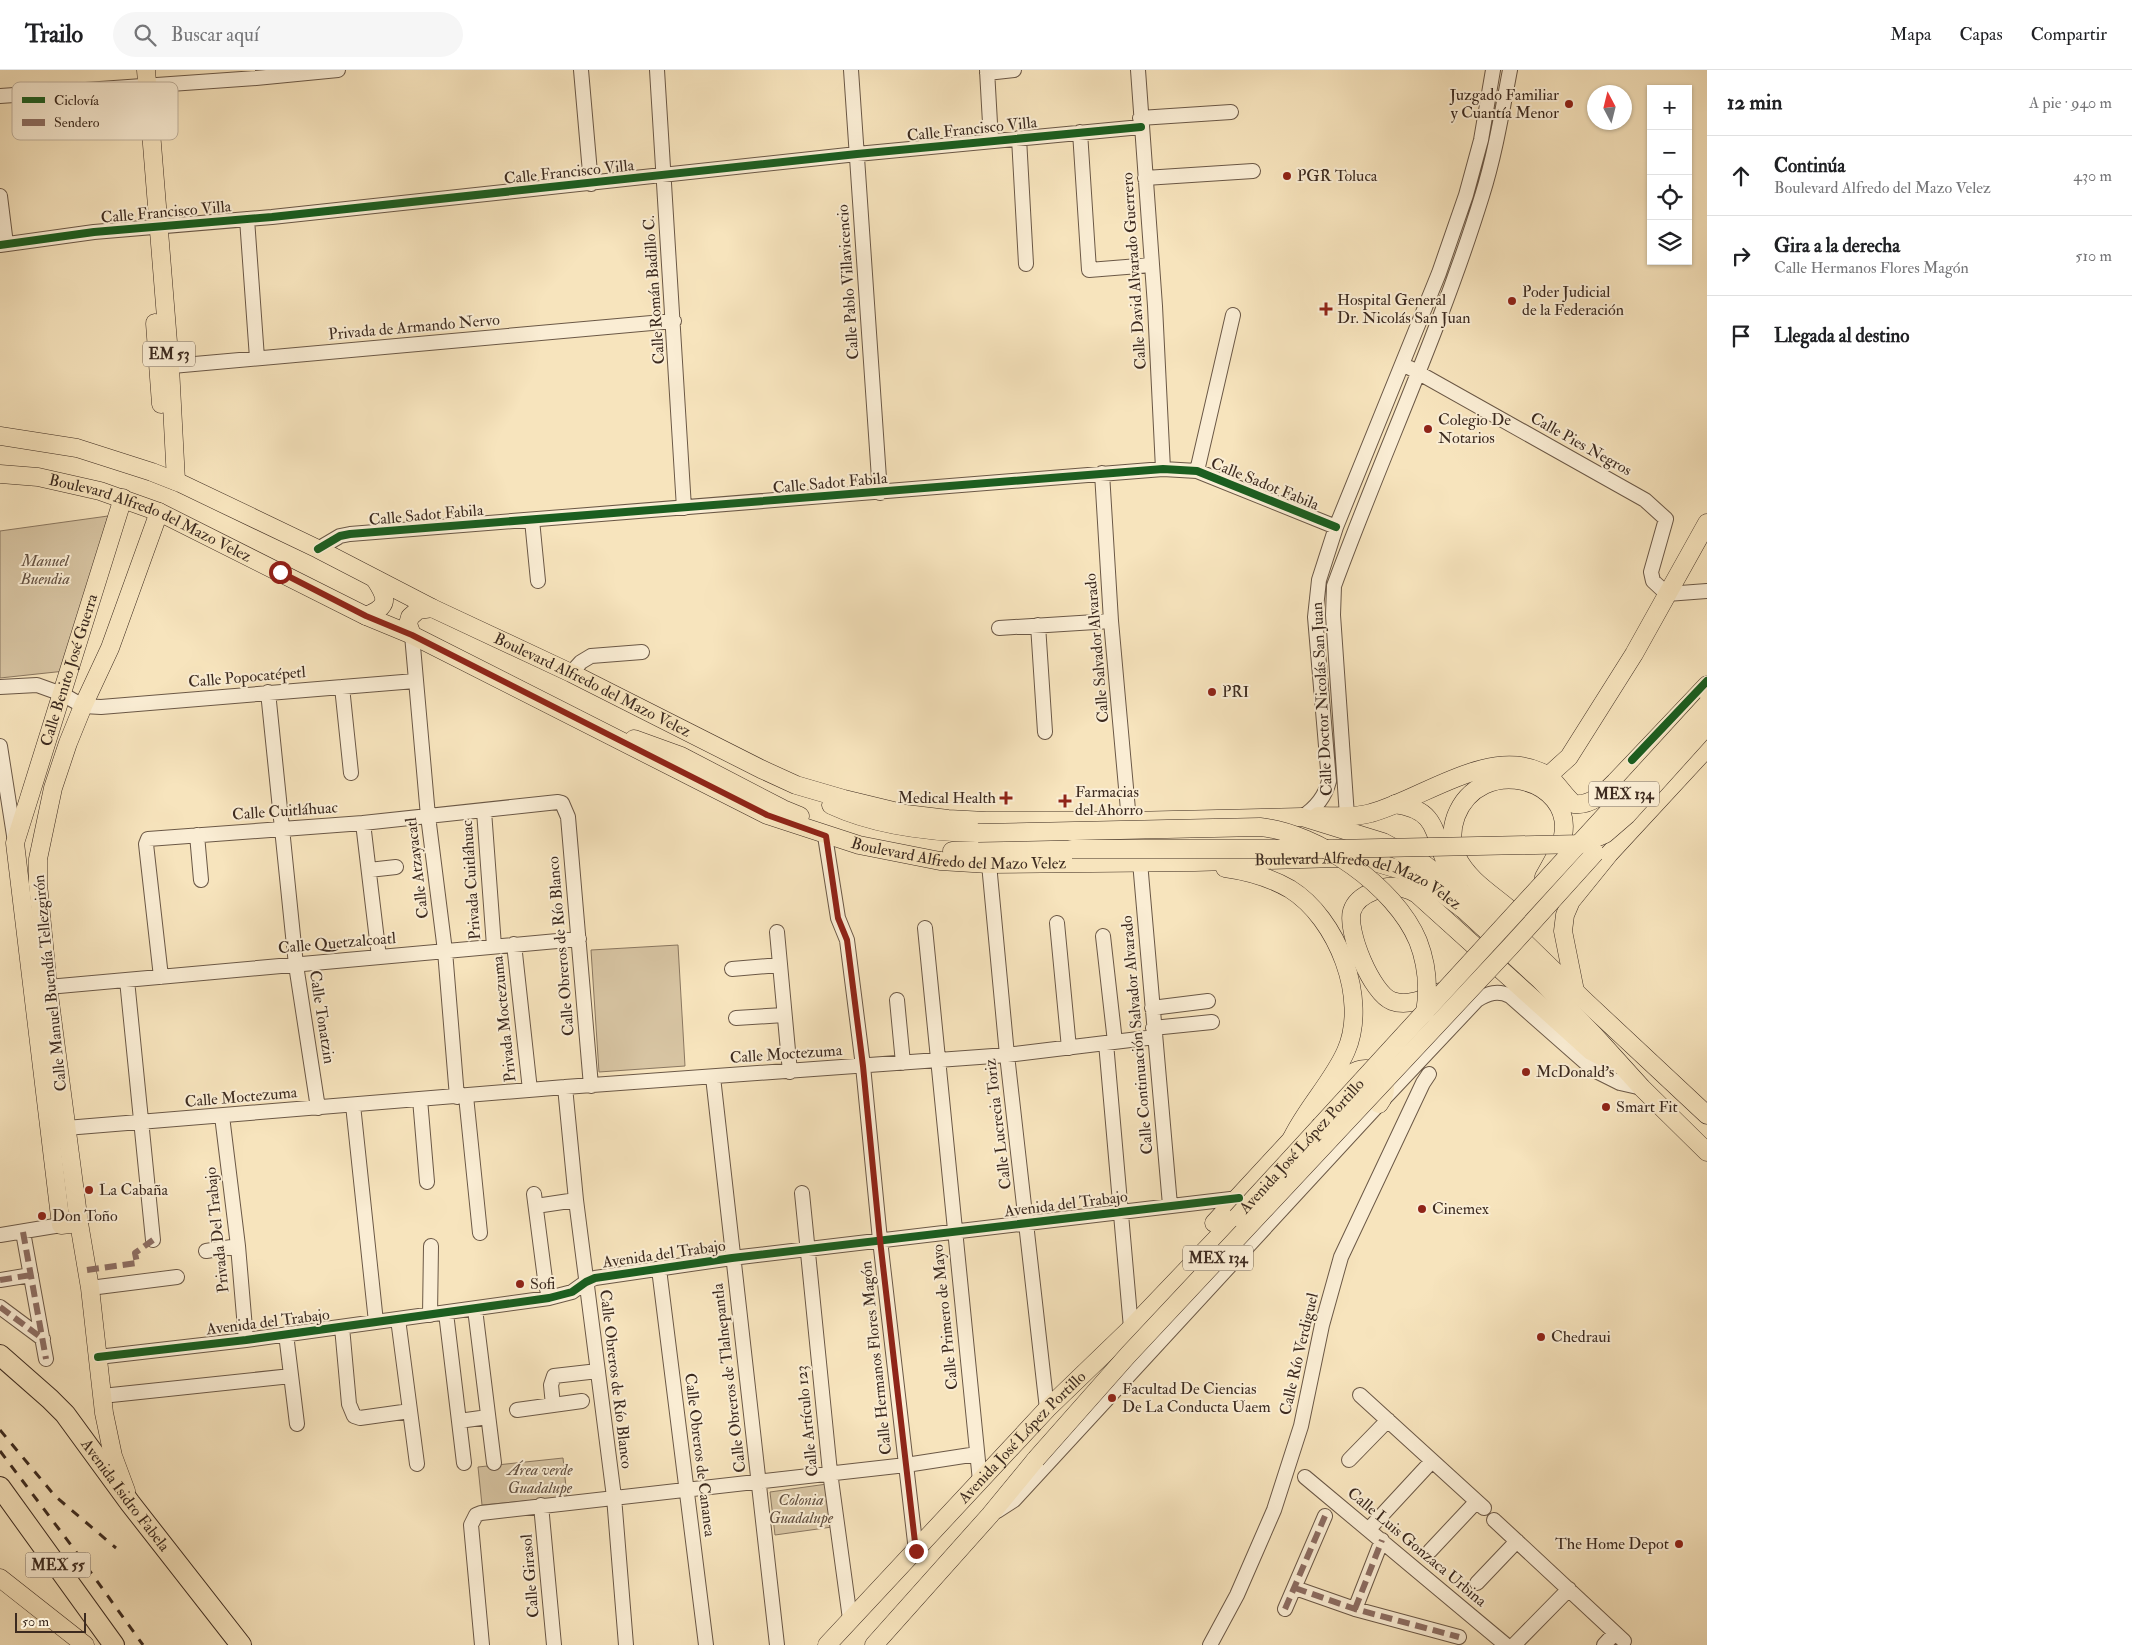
<!DOCTYPE html>
<html lang="es">
<head>
<meta charset="utf-8">
<style>
  :root { --surface:#fff; --page:#f6f6f6; --text:#202124; --muted:#757577; --line:#e0e0e0 }
  body { margin:0; font-family:"IM FELL Double Pica",serif; background:var(--page); color:var(--text) }
  .controls { position:absolute; right:15px; top:15px; display:grid; overflow:hidden; border-radius:0px; box-shadow:0 1px 4px #0004 }
  .controls button { width:45px; height:45px; display:grid; place-items:center; padding:0; border:0; border-bottom:1px solid var(--line); background:var(--surface); color:var(--text); font:25px sans-serif }
  .compass { position:absolute; left:1587px; top:15px; width:45px; height:45px; border-radius:50%; background:var(--surface); box-shadow:0 1px 4px #0004; rotate:353deg }
  .scale { position:absolute; left:15px; bottom:12px; width:71px; box-sizing:border-box; padding-left:5px; border:2px solid #3c2a1f; border-top:0; font-size:14px; line-height:18px; white-space:nowrap; color:#3c2a1f; -webkit-text-stroke:4px #faedd4; paint-order:stroke }
  .stop { position:absolute; width:15px; height:15px; margin:-11px; border:4px solid #8f2418; border-radius:50%; background:#fff }
  .stop.end { background:#8f2418; border-color:#fff; box-shadow:0 1px 5px #0008 }
  .list { margin:0; padding:0; list-style:none }
  h2 { display:flex; justify-content:space-between; align-items:center; height:65px; margin:0; padding:0 20px; font-size:21px }
  h2 small { font-size:16px; font-weight:400; color:var(--muted) }
  .list li { display:grid; grid-template-columns:32px 1fr auto; gap:15px; align-items:center; box-sizing:border-box; height:80px; padding:0 20px; border-top:1px solid var(--line) }
  .list b { display:block; font-size:19px; white-space:nowrap }
  .list p { margin:0; font-size:16px; white-space:nowrap; color:var(--muted) }
  .list em { font-size:16px; font-style:normal; color:var(--muted) }
  .icon { flex:none; width:28px; height:28px; fill:none; stroke:currentColor; stroke-width:2; stroke-linecap:round; stroke-linejoin:round }
  .map { position:relative; flex:none; width:1707px; height:1575px; overflow:hidden }
  header { display:flex; align-items:center; gap:30px; box-sizing:border-box; height:70px; padding:0 25px; background:var(--surface); border-bottom:1px solid var(--line) }
  header strong { font-size:24px }
  nav { display:flex; gap:28px; margin-inline-start:auto; font-size:18px }
  .search { width:350px; height:45px; background:var(--page); display:flex; align-items:center; gap:12px; box-sizing:border-box; padding:0 18px; border-radius:28px; color:var(--muted); font-size:19px }
  main { display:flex }
  aside { flex:1; background:var(--surface) }
  .map>svg:first-child { display:block }
  .green { fill:#d7c4a2; stroke:#8a7760 }
  .lines { fill:none; stroke-linecap:round; stroke-linejoin:round }
  .minor-casing { stroke:#6b5846; stroke-width:16 }
  .major-casing { stroke:#3c2a1f; stroke-width:19 }
  .highway-casing { stroke:#3c2a1f; stroke-width:22 }
  .minor { stroke:#faedd4; stroke-width:14 }
  .major { stroke:#f7e4bd; stroke-width:18 }
  .highway { stroke:#f7e4bd; stroke-width:20 }
  .rail { stroke:#3c2a1f; stroke-width:3; stroke-dasharray:9 9; stroke-linecap:butt }
  .major-bridge-casing { stroke:#3c2a1f; stroke-width:19; stroke-linecap:butt }
  .major-bridge { stroke:#f7e4bd; stroke-width:18 }
  .quiet { stroke:#8d6e63; stroke-width:6; stroke-dasharray:12 6; stroke-linecap:butt }
  .cycleway-casing { stroke:#faedd4; stroke-width:11 }
  .cycleway { stroke:#1b5e20; stroke-width:8 }
  .route { stroke:#8f2418; stroke-width:6 }
  .poi-dot { fill:#8f2418; stroke:#faedd4; stroke-width:2 }
  .labels { text-anchor:middle; dominant-baseline:central; stroke-width:4; stroke-linejoin:round; paint-order:stroke }
  .shield { fill:#faedd4; stroke:#756455; stroke-width:1 }
  .shield-label { font-size:15px; font-weight:bold; fill:#3c2a1f }
  .poi-label { font-size:16px; fill:#3c2a1f; stroke:#faedd4; text-anchor:start }
  .street-label { font-size:16px; fill:#3c2a1f; stroke:#faedd4 }
  .park-label { font-size:16px; font-style:italic; fill:#635040; stroke:#faedd4 }
  .key { fill:#faedd4; stroke:#c1b29e; stroke-width:1 }
  .key-label { font-size:14px; fill:#3c2a1f }
</style>
</head>
<body>
<header>
<strong>Trailo</strong>
<div class="search"><svg class="icon" aria-label="search" viewBox="0 0 24 24"><circle cx="10" cy="10" r="6"/><path d="M15 15l6 6"/></svg>Buscar aquí</div>
<nav><a>Mapa</a><a>Capas</a><a>Compartir</a></nav>
</header>
<main>
<div class="map">
<svg width="1707" height="1575" viewBox="0 0 1707 1575">
  <rect width="100%" height="100%" fill="#f7e4bd"/>
  <filter id="stains"><feTurbulence type="fractalNoise" baseFrequency=".004" numOctaves="4"/><feColorMatrix values="0 0 0 0 .2 0 0 0 0 .09 0 0 0 0 .02 0 0 0 .5 -.17"/></filter>
  <radialGradient id="worn" r=".72"><stop offset=".6" stop-color="#630" stop-opacity="0"/><stop offset="1" stop-color="#630" stop-opacity=".3"/></radialGradient>
  <path class="green" d="M108 446 65 601 0 608V461Z
    M678 875 685 996 599 1002 591 880Z
    M563 1388 567 1427 482 1435 478 1397Z
    M827 1414 832 1457 775 1465 770 1422Z"/>
  <g class="lines">
    <defs>
      <path id="minor" d="M581 0 591 114
        M657 0 684 438
        M851 0 880 423
        M987 0 991 71
        M1138 0 1155 236 1163 399
        M987 3 1014 0
        M0 26 256 8 338 0
        M1140 48 1231 42
        M1080 62 1089 200 1151 195
        M1019 68 1026 194
        M1145 108 1253 101
        M0 126 6 174
        M247 149 257 288
        M0 175 94 162 272 147 857 84 1141 57
        M161 297 674 251
        M1410 298 1645 430 1666 449 1651 502 1653 511 1667 524 1707 521
        M1197 401 1233 245
        M1102 403 1111 551 1129 751
        M532 450 538 511
        M318 479 340 466 350 464 1163 399 1197 401 1336 457
        M1038 555 1045 662
        M999 558 1111 551
        M412 565 428 746 445 881 457 1027
        M571 603 581 592 591 586 642 582
        M0 617 37 615 62 624 83 636 101 637 415 611
        M342 617 351 703
        M268 622 296 895 318 1038
        M0 676 15 772
        M484 741 494 876
        M1347 746 1333 545 1334 516C1382 385 1441 259 1482 126 1495 85 1502 42 1510 0
        M1302 747C1316 738 1325 727 1329 711L1315 547 1319 510 1336 457 1439 203 1466 125 1481 70 1493 0
        M363 753 379 887
        M197 765 201 810
        M825 766 838 848 847 870 863 996 880 1170 916 1481
        M1140 792 1170 1135
        M989 794 1007 985 1047 1339
        M369 800 396 797
        M1057 853 1069 978
        M925 858 980 1411
        M777 862 790 1002
        M1103 866 1115 972
        M514 874 530 1020
        M732 899 780 895
        M161 907 146 774 148 769 363 753 558 732 562 733 568 747 591 1016
        M127 910 153 1170
        M48 917 579 869
        M897 930 903 993
        M1152 938 1208 931
        M736 948 784 945
        M1153 958 1212 952
        M1106 973 1131 1258
        M713 1007 777 1575
        M565 1017 576 1130 614 1427 626 1575
        M466 1026 480 1163
        M420 1029 427 1112
        M353 1035 376 1252
        M222 1046 238 1176 246 1270
        M66 1058 565 1017 1007 985 1155 967
        M802 1123 830 1402 850 1549
        M534 1124 545 1209 549 1228
        M536 1136 576 1130
        M23 1162 46 1289
        M0 1165 61 1155
        M206 1181 238 1176
        M659 1199 706 1575
        M0 1210 31 1205
        M90 1218 177 1207
        M0 1237 43 1269
        M475 1239 494 1393
        M446 1243 464 1393
        M430 1245 431 1176
        M398 1249 417 1394
        M342 1257 349 1334 354 1346 360 1348 410 1341
        M286 1264 297 1354
        M98 1287 246 1270 549 1228 572 1222 586 1212 595 1208 732 1188 1239 1128
        M1360 1325 1484 1438
        M102 1326 291 1306
        M553 1335 551 1315 554 1306 598 1301
        M517 1340 582 1331
        M459 1351 488 1347
        M1349 1390 1388 1350
        M1305 1407 1506 1575
        M541 1435 554 1575
        M997 1441 1014 1430 1379 1034 1477 930C1488 923 1498 920 1510 926L1594 1000 1620 1013 1642 1018
        M1494 1450 1624 1571
        M1369 1459 1432 1391
        M1430 1481 1476 1432
        M1477 1513 1517 1471
        M1295 1518 1355 1539 1459 1567
        M1285 1539 1325 1446
        M1355 1539 1382 1470
        M482 1575 471 1455 476 1445 481 1443 906 1395 977 1384
        M1210 1575 1237 1525 1274 1440 1301 1356 1322 1255 1341 1187 1423 1013 1429 1004
        M1514 1575 1569 1519
        M1604 1575 1615 1563"/>
      <g id="major">
        <path d="M146 0 170 297 176 411"/>
        <path d="M155 253 161 334"/>
        <path id="s1" d="M0 366 77 378 152 402 180 413 318 479 432 538 571 603 761 699 796 715 844 729 906 744 948 749 986 751H1129L1302 747 1383 772 1424 794 1512 860 1585 931 1707 1045"/>
        <path id="s2" d="M0 404 38 407 100 421 159 442 366 546 412 565 767 745 859 775 940 791 989 794 1195 792 1336 788 1374 792 1401 800 1427 812 1463 839 1540 910 1594 965 1642 1018 1707 1082"/>
        <path d="M366 546C389 536 388 529 375 509"/>
        <path d="M412 565 408 554 410 547 418 540 432 538"/>
        <path d="M634 669 681 686 783 739 800 746"/>
        <path d="M1548 706 1569 687 1634 584 1707 453"/>
        <path d="M1395 734C1430 739 1433 753 1442 783 1446 795 1452 805 1458 815"/>
        <path d="M831 735C876 756 928 762 978 763"/>
        <path d="M1318 746C1335 746 1354 748 1371 743 1423 729 1487 677 1541 702 1556 709 1562 724 1574 734 1591 736 1604 723 1615 712L1707 615"/>
        <path d="M952 781 1072 779"/>
        <path d="M1225 798C1247 801 1271 808 1290 819 1337 848 1369 929 1346 981 1333 1011 1307 1037 1292 1068"/>
        <path d="M1524 853C1504 830 1471 816 1457 787 1451 774 1451 760 1456 746 1480 684 1574 708 1563 766 1560 781 1551 794 1544 807"/>
        <path d="M1575 921 1563 861 1565 845 1571 831 1609 784 1707 678"/>
        <path d="M1440 922C1425 928 1408 937 1392 931 1372 924 1346 861 1352 841 1355 831 1364 825 1374 821 1389 814 1403 816 1417 824L1591 981 1616 994"/>
        <path d="M1318 1041 1351 1004C1371 989 1397 1010 1379 1034"/>
        <path id="s3" d="M79 1153 61 1155 15 773 123 428"/>
        <path d="M1214 1153 1300 1060"/>
        <path d="M126 1421 113 1386 104 1343 90 1218 79 1153 48 917 38 814V789L53 718 68 673 83 636 110 578 159 442"/>
        <path d="M0 1508 85 1575"/>
        <path id="s4" d="M827 1575 1047 1339 1131 1258 1237 1147"/>
        <path d="M874 1575 990 1445 1036 1389"/>
      </g>
      <g id="highway">
        <path id="s5" d="M0 1285 50 1329 65 1344 130 1433 241 1575"/>
        <path d="M0 1417 114 1575"/>
      </g>
    </defs>
    <use href="#minor" class="minor-casing"/>
    <use href="#major" class="major-casing"/>
    <use href="#highway" class="highway-casing"/>
    <use href="#minor" class="minor"/>
    <use href="#major" class="major"/>
    <use href="#highway" class="highway"/>
    <path class="rail" d="M0 1360 55 1426 116 1478
      M0 1381 74 1479 143 1575"/>
    <defs>
      <g id="major-bridge">
        <path d="M978 763 1260 757C1318 763 1395 816 1418 871 1427 894 1429 919 1425 943"/>
        <path d="M1072 779H1332L1582 774 1605 764 1627 745 1707 656"/>
        <path id="s6" d="M1237 1147 1707 634"/>
        <path d="M1036 1389 1128 1285 1510 877 1595 783"/>
      </g>
    </defs>
    <use href="#major-bridge" class="major-bridge-casing"/>
    <use href="#major-bridge" class="major-bridge"/>
    <path class="quiet" d="M23 1162 46 1289
      M87 1200 137 1193 135 1183 153 1170
      M0 1210 31 1205
      M0 1237 43 1269
      M1295 1518 1355 1539 1459 1567
      M1285 1539 1325 1446
      M1355 1539 1382 1470"/>
    <defs>
      <path id="cycleway" d="M0 175 94 162 272 147 857 84 1141 57
        M318 479 340 466 350 464 1163 399 1197 401 1336 457
        M1632 690 1707 611
        M98 1287 246 1270 549 1228 572 1222 586 1212 595 1208 732 1188 1239 1128"/>
    </defs>
    <use href="#cycleway" class="cycleway-casing"/>
    <use href="#cycleway" class="cycleway"/>
  </g>
  <g class="lines">
    <path class="route" d="M280 502 366 546 412 565 767 745 826 766 838 848 847 870 863 996 880 1170 916 1481"/>
  </g>
  <g class="poi-dot">
    <circle cx="1569" cy="34" r="5"/>
    <circle cx="1287" cy="106" r="5"/>
    <circle cx="1512" cy="231" r="5"/>
    <path d="M1323.5 231.5h5v5h5v5h-5v5h-5v-5h-5v-5h5z"/>
    <circle cx="1428" cy="359" r="5"/>
    <circle cx="1212" cy="622" r="5"/>
    <path d="M1003.5 720.5h5v5h5v5h-5v5h-5v-5h-5v-5h5z"/>
    <path d="M1062.5 723.5h5v5h5v5h-5v5h-5v-5h-5v-5h5z"/>
    <circle cx="1526" cy="1002" r="5"/>
    <circle cx="1606" cy="1037" r="5"/>
    <circle cx="89" cy="1120" r="5"/>
    <circle cx="1422" cy="1139" r="5"/>
    <circle cx="42" cy="1146" r="5"/>
    <circle cx="520" cy="1214" r="5"/>
    <circle cx="1541" cy="1267" r="5"/>
    <circle cx="1112" cy="1328" r="5"/>
    <circle cx="1679" cy="1474" r="5"/>
  </g>
  <g class="labels">
    <g class="shield">
      <rect x="143" y="271.5" width="52" height="25" rx="4"/>
      <rect x="1589" y="711.5" width="70" height="25" rx="4"/>
      <rect x="1183" y="1175.5" width="70" height="25" rx="4"/>
      <rect x="25.5" y="1482.5" width="65" height="25" rx="4"/>
    </g>
    <g class="shield-label">
      <text x="169" y="284">EM 53</text>
      <text x="1624" y="724">MEX 134</text>
      <text x="1218" y="1188">MEX 134</text>
      <text x="58" y="1495">MEX 55</text>
    </g>
    <g class="poi-label">
      <text x="1559" y="25" text-anchor="end">Juzgado Familiar<tspan x="1559" dy="18">y Cuantía Menor</tspan></text>
      <text x="1297" y="106">PGR Toluca</text>
      <text x="1522" y="222">Poder Judicial<tspan x="1522" dy="18">de la Federación</tspan></text>
      <text x="1337" y="230">Hospital General<tspan x="1337" dy="18">Dr. Nicolás San Juan</tspan></text>
      <text x="1438" y="350">Colegio De<tspan x="1438" dy="18">Notarios</tspan></text>
      <text x="1222" y="622">PRI</text>
      <text x="1075" y="722">Farmacias<tspan x="1075" dy="18">del Ahorro</tspan></text>
      <text x="996" y="728" text-anchor="end">Medical Health</text>
      <text x="1536" y="1002">McDonald's</text>
      <text x="1616" y="1037">Smart Fit</text>
      <text x="99" y="1120">La Cabaña</text>
      <text x="1432" y="1139">Cinemex</text>
      <text x="52" y="1146">Don Toño</text>
      <text x="530" y="1214">Sofi</text>
      <text x="1551" y="1267">Chedraui</text>
      <text x="1122" y="1319">Facultad De Ciencias<tspan x="1122" dy="18">De La Conducta Uaem</tspan></text>
      <text x="1669" y="1474" text-anchor="end">The Home Depot</text>
    </g>
    <g class="street-label">
      <text transform="translate(972 59) rotate(-6)">Calle Francisco Villa</text>
      <text transform="translate(569 102) rotate(-6)">Calle Francisco Villa</text>
      <text transform="translate(166 142) rotate(-5)">Calle Francisco Villa</text>
      <text transform="translate(1134 201) rotate(-94)">Calle David Alvarado Guerrero</text>
      <text transform="translate(848 212) rotate(-94)">Calle Pablo Villavicencio</text>
      <text transform="translate(654 220) rotate(-94)">Calle Román Badillo C.</text>
      <text transform="translate(414 257) rotate(-5)">Privada de Armando Nervo</text>
      <text transform="translate(1581 374) rotate(29)">Calle Pies Negros</text>
      <text transform="translate(830 413) rotate(-5)">Calle Sadot Fabila</text>
      <text transform="translate(1265 414) rotate(22)">Calle Sadot Fabila</text>
      <text transform="translate(426 445) rotate(-5)">Calle Sadot Fabila</text>
      <text stroke="none"><textPath href="#s2" startOffset="158">Boulevard Alfredo del Mazo Velez</textPath></text>
      <text transform="translate(1097 578) rotate(-95)">Calle Salvador Alvarado</text>
      <text stroke="none"><textPath href="#s3" startOffset="584">Calle Benito José Guerra</textPath></text>
      <text transform="translate(247 607) rotate(-5)">Calle Popocatépetl</text>
      <text stroke="none"><textPath href="#s1" startOffset="646">Boulevard Alfredo del Mazo Velez</textPath></text>
      <text transform="translate(1322 629) rotate(-93)">Calle Doctor Nicolás San Juan</text>
      <text transform="translate(285 741) rotate(-4)">Calle Cuitláhuac</text>
      <text stroke="none"><textPath href="#s2" startOffset="1041">Boulevard Alfredo del Mazo Velez</textPath></text>
      <text transform="translate(417 798) rotate(-97)">Calle Atzayacatl</text>
      <text transform="translate(471 810) rotate(-94)">Privada Cuitláhuac</text>
      <text stroke="none"><textPath href="#s2" startOffset="1446">Boulevard Alfredo del Mazo Velez</textPath></text>
      <text transform="translate(337 873) rotate(-5)">Calle Quetzalcoatl</text>
      <text transform="translate(561 876) rotate(-95)">Calle Obreros de Río Blanco</text>
      <text transform="translate(50 913) rotate(-96)">Calle Manuel Buendía Tellezgirón</text>
      <text transform="translate(322 947) rotate(81)">Calle Tonatzin</text>
      <text transform="translate(504 949) rotate(-96)">Privada Moctezuma</text>
      <text transform="translate(1137 965) rotate(-95)">Calle Continuación Salvador Alvarado</text>
      <text transform="translate(786 984) rotate(-4)">Calle Moctezuma</text>
      <text transform="translate(241 1027) rotate(-5)">Calle Moctezuma</text>
      <text transform="translate(998 1054) rotate(-97)">Calle Lucrecia Toriz</text>
      <text stroke="none"><textPath href="#s6" startOffset="96">Avenida José López Portillo</textPath></text>
      <text transform="translate(1066 1134) rotate(-7)">Avenida del Trabajo</text>
      <text transform="translate(217 1160) rotate(-96)">Privada Del Trabajo</text>
      <text transform="translate(664 1184) rotate(-8)">Avenida del Trabajo</text>
      <text transform="translate(945 1247) rotate(-96)">Calle Primero de Mayo</text>
      <text transform="translate(268 1252) rotate(-7)">Avenida del Trabajo</text>
      <text transform="translate(1299 1284) rotate(-77)">Calle Río Verdiguel</text>
      <text transform="translate(876 1288) rotate(-96)">Calle Hermanos Flores Magón</text>
      <text transform="translate(729 1308) rotate(-97)">Calle Obreros de Tlalnepantla</text>
      <text transform="translate(616 1309) rotate(83)">Calle Obreros de Río Blanco</text>
      <text transform="translate(807 1351) rotate(-96)">Calle Artículo 123</text>
      <text stroke="none"><textPath href="#s4" startOffset="285">Avenida José López Portillo</textPath></text>
      <text transform="translate(700 1385) rotate(83)">Calle Obreros de Cananea</text>
      <text stroke="none"><textPath href="#s5" startOffset="189">Avenida Isidro Fabela</textPath></text>
      <text transform="translate(1417 1477) rotate(40)">Calle Luis Gonzaca Urbina</text>
      <text transform="translate(530 1506) rotate(-95)">Calle Girasol</text>
    </g>
    <g class="park-label">
      <text x="45" y="491">Manuel<tspan x="45" dy="18">Buendia</tspan></text>
      <text x="540" y="1400">Área verde<tspan x="540" dy="18">Guadalupe</tspan></text>
      <text x="801" y="1430">Colonia<tspan x="801" dy="18">Guadalupe</tspan></text>
    </g>
  </g>
  <rect x="12" y="12" width="166" height="58" rx="8" class="key"/>
  <rect x="22" y="27" width="23" height="6" fill="#1b5e20"/>
  <rect x="22" y="49" width="23" height="7" fill="#8d6e63"/>
  <g class="key-label">
    <text x="54" y="35">Ciclovía</text>
    <text x="54" y="57">Sendero</text>
  </g>
  <rect width="100%" height="100%" filter="url(#stains)"/>
  <rect width="100%" height="100%" fill="url(#worn)"/>
</svg>
<div class="controls">
<button>+</button>
<button>−</button>
<button><svg class="icon" aria-label="locate" viewBox="0 0 24 24"><circle cx="12" cy="12" r="6"/><path d="M12 2v4M12 18v4M2 12h4M18 12h4"/></svg></button>
<button><svg class="icon" aria-label="layers" viewBox="0 0 24 24"><path d="M12 4l9 5-9 5-9-5zM3 14l9 5 9-5"/></svg></button>
</div>
<svg class="compass" viewBox="-18 -18 36 36"><path d="M0-13l5 13h-10z" fill="#e53935"/><path d="M0 13l5-13h-10z" fill="#757577"/></svg>
<div class="scale">50 m</div>
<div class="stop" style="left:280px;top:502px"></div>
<div class="stop end" style="left:916px;top:1481px"></div>
</div>
<aside>
<h2>12 min<small>A pie · 940 m</small></h2>
<ul class="list">
<li><svg class="icon" aria-label="ahead" viewBox="0 0 24 24"><path d="M12 20V5M6 11l6-6 6 6"/></svg><div><b>Continúa</b><p>Boulevard Alfredo del Mazo Velez</p></div><em>430 m</em></li>
<li><svg class="icon" aria-label="right" viewBox="0 0 24 24"><path d="M7 20v-9h11M14 6l5 5-5 5"/></svg><div><b>Gira a la derecha</b><p>Calle Hermanos Flores Magón</p></div><em>510 m</em></li>
<li><svg class="icon" aria-label="arrive" viewBox="0 0 24 24"><path d="M6 21V4h12l-3 4 3 4H6"/></svg><div><b>Llegada al destino</b></div></li>
</ul>
</aside>
</main>
</body>
</html>
